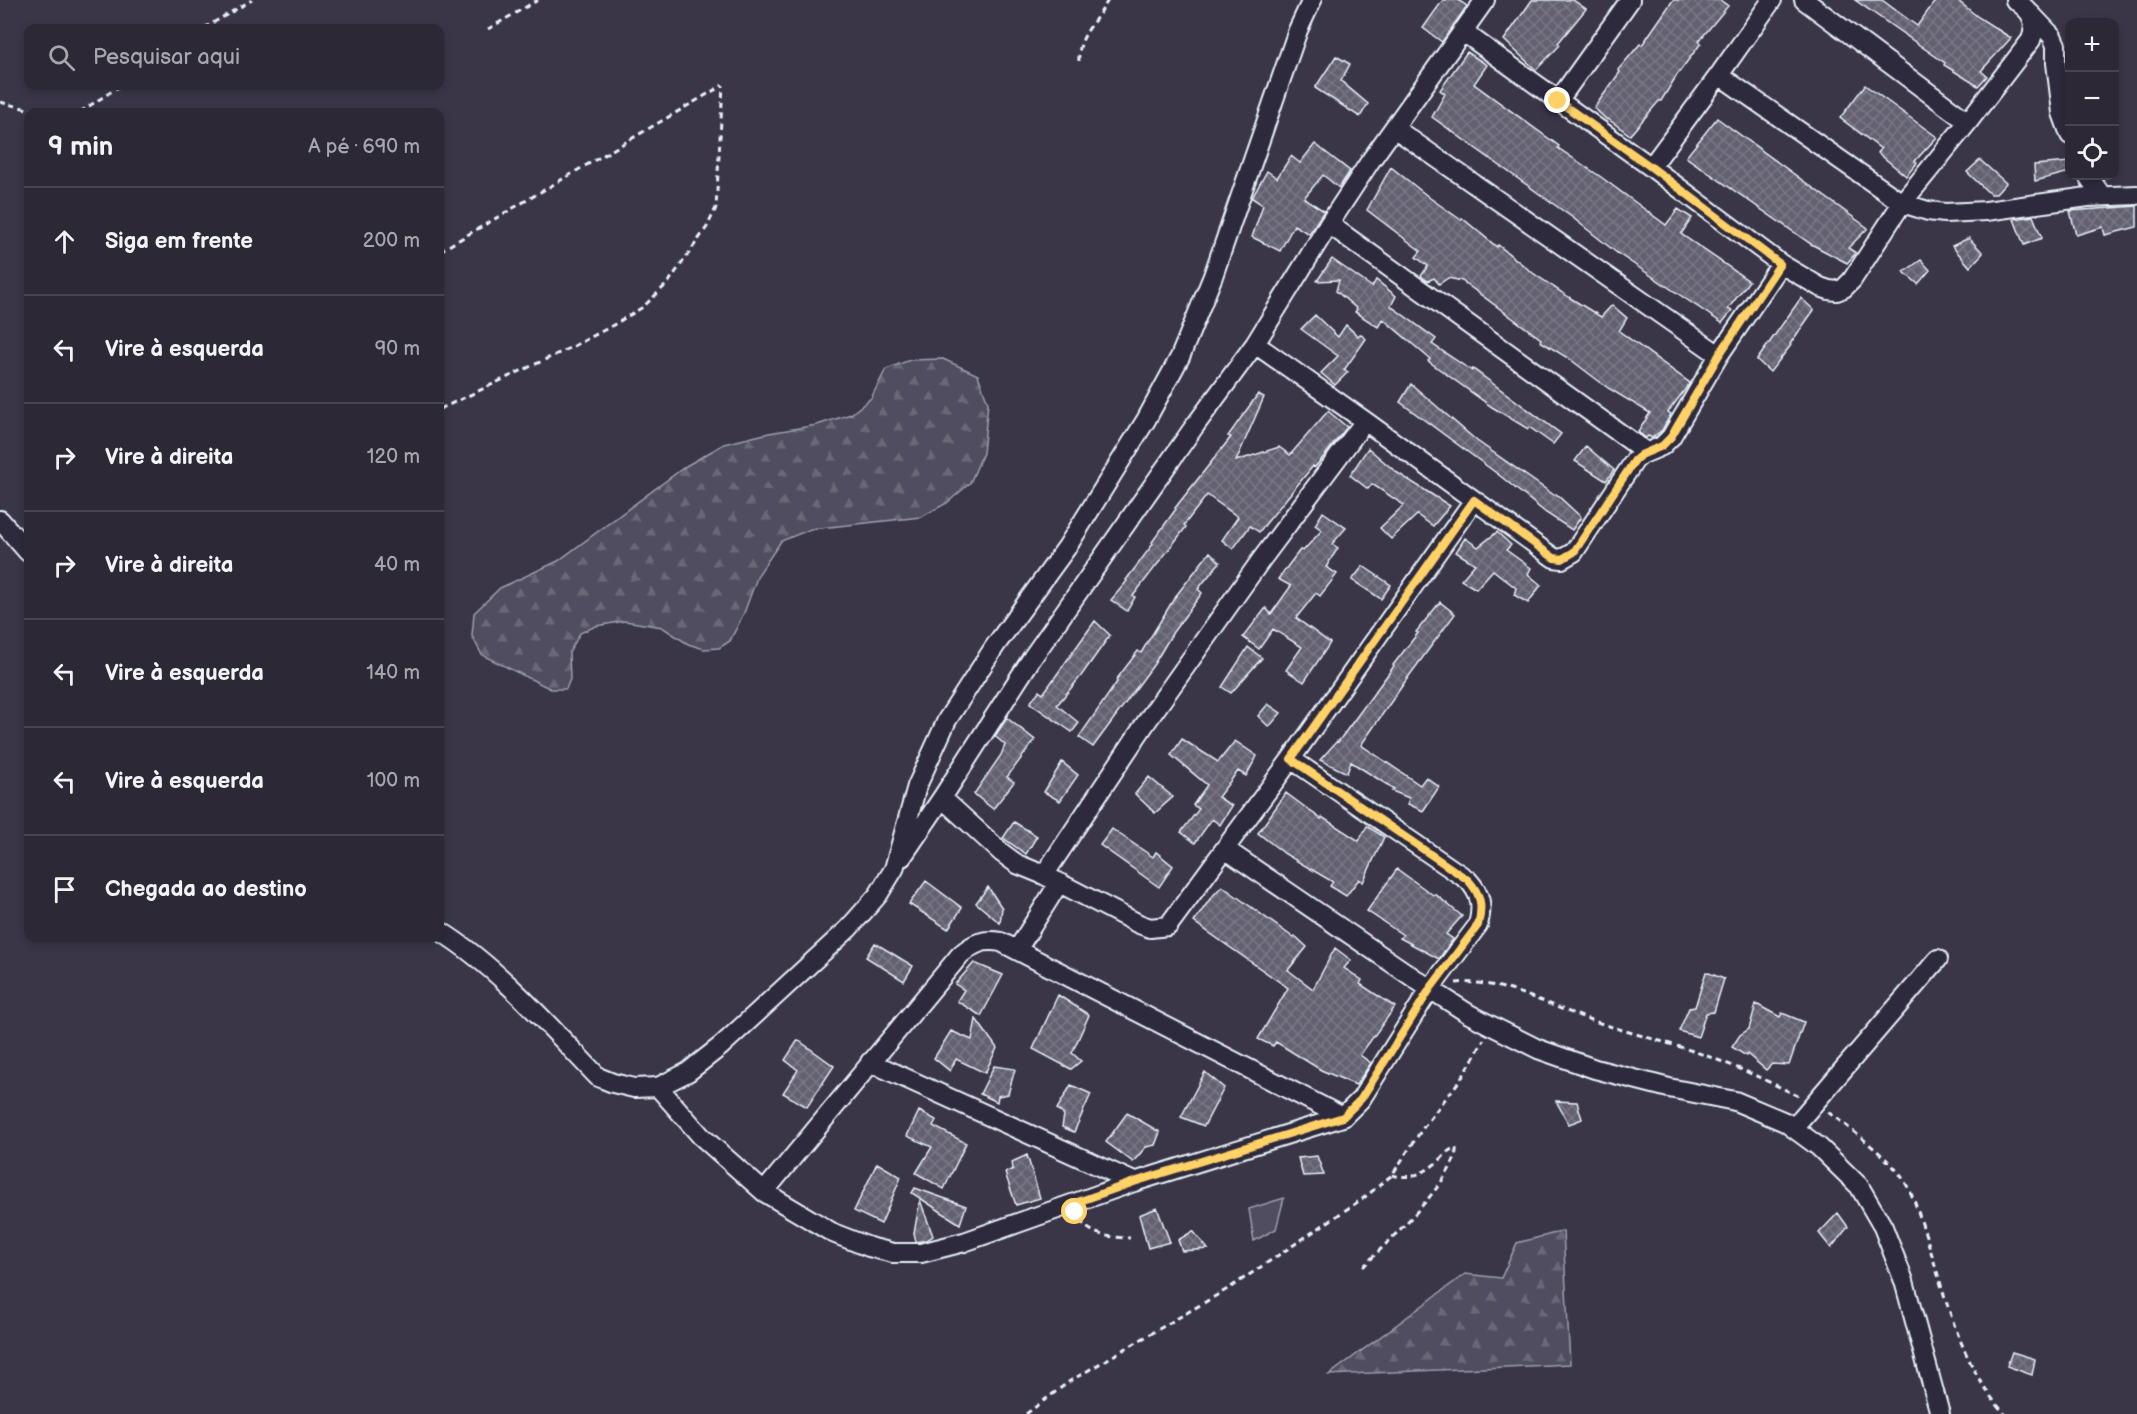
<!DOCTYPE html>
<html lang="pt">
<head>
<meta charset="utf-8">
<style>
  :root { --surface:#2c2836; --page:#383442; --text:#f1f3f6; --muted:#a6a6ad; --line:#484451 }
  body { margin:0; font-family:"Balsamiq Sans",sans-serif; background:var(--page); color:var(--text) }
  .controls { position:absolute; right:18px; top:18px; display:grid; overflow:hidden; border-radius:12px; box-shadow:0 3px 9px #0003 }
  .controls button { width:54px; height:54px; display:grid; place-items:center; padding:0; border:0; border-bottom:2px solid var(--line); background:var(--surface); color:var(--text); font:30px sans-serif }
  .stop { position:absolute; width:18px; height:18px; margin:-14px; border:4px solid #ffd166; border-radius:50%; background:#fff }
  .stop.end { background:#ffd166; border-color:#fff; box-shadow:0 2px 6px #0008 }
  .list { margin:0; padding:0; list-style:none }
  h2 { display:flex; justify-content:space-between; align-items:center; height:78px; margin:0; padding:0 24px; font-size:26px }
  h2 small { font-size:20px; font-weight:400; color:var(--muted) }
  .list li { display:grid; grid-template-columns:39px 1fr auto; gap:18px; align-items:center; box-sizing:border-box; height:108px; padding:0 24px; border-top:2px solid var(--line) }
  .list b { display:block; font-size:22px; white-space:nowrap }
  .list em { font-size:20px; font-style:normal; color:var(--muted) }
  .icon { flex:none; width:33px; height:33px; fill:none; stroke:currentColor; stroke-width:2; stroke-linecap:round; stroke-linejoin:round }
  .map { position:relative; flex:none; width:2137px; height:1414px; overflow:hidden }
  .search { position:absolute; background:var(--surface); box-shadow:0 3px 9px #0003; left:24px; top:24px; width:420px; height:66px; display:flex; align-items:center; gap:15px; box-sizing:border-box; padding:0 21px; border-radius:12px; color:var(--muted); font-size:22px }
  .panel { position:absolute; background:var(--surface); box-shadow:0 3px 9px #0003; left:24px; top:108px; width:420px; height:834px; border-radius:12px }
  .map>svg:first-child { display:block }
  .green { fill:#504e5f; stroke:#9ca0ac; stroke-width:1.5 }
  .forest { fill:url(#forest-firs); stroke:#9ca0ac; stroke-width:1.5 }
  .building { fill:url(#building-cross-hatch); stroke:#e8f1f8; stroke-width:1.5 }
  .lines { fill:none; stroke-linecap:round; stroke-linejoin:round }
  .minor-casing { stroke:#e8f1f8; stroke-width:22 }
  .path { stroke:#e8f1f8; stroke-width:3; stroke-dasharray:6 4.5; stroke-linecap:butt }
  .minor { stroke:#2f2a3d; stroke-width:18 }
  .route { stroke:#ffd166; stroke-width:8 }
</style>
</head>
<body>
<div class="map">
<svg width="2137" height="1414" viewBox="0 0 2137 1414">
  <defs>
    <pattern id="forest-firs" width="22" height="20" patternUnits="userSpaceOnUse" patternTransform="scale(1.5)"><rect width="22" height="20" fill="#504e5f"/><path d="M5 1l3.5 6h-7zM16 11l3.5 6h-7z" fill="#696877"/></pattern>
    <pattern id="building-cross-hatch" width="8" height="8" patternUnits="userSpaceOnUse" patternTransform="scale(1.5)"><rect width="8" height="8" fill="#636171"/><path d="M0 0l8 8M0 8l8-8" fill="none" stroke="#797886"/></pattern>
  </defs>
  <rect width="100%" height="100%" fill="#3a3648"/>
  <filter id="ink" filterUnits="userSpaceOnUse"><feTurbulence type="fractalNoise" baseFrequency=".0167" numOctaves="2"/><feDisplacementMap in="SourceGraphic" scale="12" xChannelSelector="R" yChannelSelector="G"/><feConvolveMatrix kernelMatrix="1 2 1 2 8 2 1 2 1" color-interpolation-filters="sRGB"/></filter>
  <g filter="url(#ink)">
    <path class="green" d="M1284 1198 1276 1229 1254 1241 1249 1209Z"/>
    <path class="forest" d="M943 359 978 375 988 403 983 453 970 483 947 503 921 517 811 529 781 541 758 575 744 613 730 641 719 648 704 649 688 644 662 627 625 621 596 626 580 633 569 653 570 679 566 689H551L482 655 472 636 474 613 500 588 558 561 686 466 724 444 769 433 817 425 851 414 871 398 886 369 910 360Z
      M1563 1231 1570 1364 1329 1375 1465 1274 1501 1278 1517 1243Z"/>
    <path class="building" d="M1443 0H1458L1467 6 1442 42 1423 28Z
      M1532 0H1573L1586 9 1558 43 1560 45 1536 70 1504 40Z
      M1673 0H1720L1728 6 1699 41 1701 43 1677 75 1661 101H1659L1630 135 1608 119 1607 120 1594 108 1620 72 1618 70 1640 44 1642 45Z
      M1855 0H1882L1917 26 1936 0H1957L1978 17 2011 38 1981 71 1987 76 1978 86 1944 65 1945 63Z
      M1467 52 1487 65 1474 84 1559 146 1558 148 1601 177 1666 225 1678 209 1692 218 1681 234 1749 281 1728 309 1732 311 1722 323 1617 253 1573 218 1432 117 1445 94 1440 90Z
      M1336 56 1350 64 1341 81 1368 104 1360 117 1315 88Z
      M1865 85 1937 137 1915 161 1917 163 1906 176 1878 153 1881 149 1840 118Z
      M1717 118 1868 228 1848 248 1856 253 1847 263 1811 244 1686 157Z
      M1315 144 1350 171 1339 188 1323 175 1304 198 1324 211 1322 214 1309 234 1294 225 1280 251 1252 237 1263 205 1252 198 1267 171 1277 178 1291 156 1300 163Z
      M1980 160 2006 183 1996 194H1990L1967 172Z
      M2070 162V172L2035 181 2034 165Z
      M1391 167 1430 198 1461 220 1462 218 1497 247 1498 245 1533 273 1567 296 1601 317 1612 305 1627 318 1619 331 1690 383 1668 412 1671 414 1662 430 1652 438 1648 436 1646 438 1638 432 1650 413 1608 388 1571 360 1540 341 1541 339 1462 281 1448 278 1439 284 1434 278 1428 281 1421 276 1428 266 1416 257 1421 251 1367 210Z
      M2137 206V227L2105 235 2103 227 2076 235 2070 211Z
      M2033 216 2042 238 2024 245 2014 219Z
      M1969 238 1983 253 1970 267 1952 246Z
      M1332 259 1372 287 1376 280 1396 296 1391 306 1436 339 1432 344 1472 371 1473 369 1561 434 1553 444 1529 427 1528 429 1492 407 1428 361 1430 359 1383 319 1378 327 1355 312 1357 309 1336 291 1339 280 1317 281Z
      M1921 260 1930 270 1918 284 1904 272Z
      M1801 298 1814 310 1790 344 1791 345 1770 372 1757 360Z
      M1315 315 1338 337 1346 325 1358 336 1360 334 1366 339 1344 370 1348 372 1335 385 1321 373 1338 356 1301 329Z
      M1411 384 1477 441 1554 495 1556 494 1581 517 1572 530 1546 513 1499 475 1400 402Z
      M1258 394 1264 397 1236 461 1279 447 1290 455 1328 411 1347 427 1326 454 1315 467 1313 466 1259 532 1250 526 1233 549 1222 540 1238 517 1207 495 1184 525 1186 527 1133 596 1135 597 1127 611 1111 600 1127 581 1126 580 1153 544 1152 542 1176 509 1175 508 1231 437 1228 436Z
      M1586 446 1614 470 1606 481 1575 461Z
      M1368 448 1396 472 1450 506 1433 526 1417 515 1391 539 1380 528 1404 505 1372 484 1368 489 1350 475Z
      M1323 512 1346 528 1332 544 1338 548 1326 567 1337 574 1320 596 1316 593 1296 618 1330 643 1304 682 1286 670 1302 647 1273 629 1259 649 1243 637 1266 608 1271 614 1291 586 1278 579 1300 550 1303 551 1322 530 1315 525Z
      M1497 532 1511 545 1506 550 1531 568 1528 574 1541 585 1528 603 1514 595 1516 588 1493 570 1476 589 1461 580 1475 564 1456 552 1465 538 1478 547Z
      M1210 552 1220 562 1198 589 1202 593 1173 632 1154 664 1093 747 1079 737 1117 682 1116 680 1138 651 1141 653 1175 597Z
      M1363 566 1391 585 1381 599 1352 580Z
      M1440 602 1455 614 1409 676 1361 745 1420 785 1426 777 1439 787 1423 811 1408 804 1409 798 1392 791 1394 789 1351 762 1347 773 1320 760 1337 741 1338 742 1394 666 1393 665 1418 633 1416 632Z
      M1095 621 1110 635 1081 676 1057 705 1079 723 1072 732 1030 703 1039 691 1043 694Z
      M1248 647 1262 658 1231 693 1222 687Z
      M1268 704 1281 713 1269 727 1258 716Z
      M1007 718 1035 740 1007 777 1014 782 993 809 974 794 1001 755 1005 745 995 736Z
      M1182 739 1218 762 1235 741 1257 756 1246 776 1238 771 1218 797 1232 806 1220 825 1212 819 1195 843 1181 832 1199 809 1193 805 1207 785 1171 755Z
      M1062 762 1078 775 1060 801 1044 792Z
      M1149 777 1173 797 1155 813 1135 794Z
      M1286 793 1321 819 1322 817 1359 841 1367 826 1384 837 1363 882 1359 879 1346 896 1330 886 1333 882 1285 854 1258 833Z
      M1014 822 1037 836 1026 854 1003 838Z
      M1112 829 1153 857 1156 852 1173 866 1159 887 1100 845Z
      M1397 869 1433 895 1435 894 1462 916 1446 934 1453 939 1439 959 1400 938 1403 935 1367 911Z
      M926 881 962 908 948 929 909 904Z
      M1222 886 1294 938 1295 936 1307 947 1288 970 1313 989 1335 948 1351 960 1344 968 1362 980 1360 984 1395 1007 1360 1055 1371 1063 1356 1085 1321 1070 1276 1042 1273 1046 1258 1039 1288 988 1194 922 1210 899Z
      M988 887 1002 908 1000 923 976 903Z
      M875 943 913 966 904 981 866 957Z
      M974 963 1003 975 981 1016 957 1001 964 990 955 984Z
      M1706 972 1724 979 1714 1012 1706 1013 1698 1037 1679 1031 1689 1008 1695 1007Z
      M1058 995 1089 1015 1072 1053 1081 1061 1071 1069 1033 1049Z
      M1756 1004 1780 1017 1782 1013 1804 1022 1789 1065 1772 1064 1766 1070 1747 1054 1746 1056 1732 1047 1740 1035 1749 1029Z
      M976 1019 997 1048 985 1073 956 1059 950 1071 934 1058 951 1031 972 1040Z
      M798 1040 834 1066 807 1107 783 1093 798 1070 785 1060Z
      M994 1066 1015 1069 1008 1094 998 1096 997 1102 980 1094Z
      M1205 1072 1224 1088 1204 1126 1181 1117Z
      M1071 1085 1091 1094 1074 1132 1062 1127 1064 1115 1057 1109Z
      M1556 1101 1577 1102 1582 1119 1569 1124Z
      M919 1111 936 1120 933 1126 966 1143 944 1189 916 1173 932 1147 907 1136Z
      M1127 1113 1160 1132 1155 1145 1146 1147 1133 1162 1106 1142Z
      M1027 1155 1040 1198 1016 1205 1005 1173 1013 1169 1012 1162Z
      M1317 1156 1324 1175 1303 1176 1298 1158Z
      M877 1163 901 1177 881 1224 854 1211Z
      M915 1188 966 1206 960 1224 912 1193Z
      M920 1200 933 1236 927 1240 916 1242 914 1233Z
      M1157 1208 1170 1242 1148 1248 1139 1215Z
      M1838 1213 1848 1227 1831 1248 1819 1233Z
      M1193 1231 1208 1249 1182 1251 1178 1240Z
      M2012 1352 2035 1359 2032 1375 2007 1366Z"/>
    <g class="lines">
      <defs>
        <path id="minor" d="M1804 0 1968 122
          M2030 13 2052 36 2056 45V63L2062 113 2070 135
          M1462 31 1651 167 1781 264 1820 287 1829 290 1837 291 1844 288 1852 280 1902 203 1968 122 2031 40C2038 20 2031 11 2015 0
          M1719 75 1902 203 1928 211 1945 213 1986 211 2088 197 2137 195
          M1558 101 1630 0
          M1394 128 1719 355
          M1651 167 1719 75 1772 0
          M2088 176 2102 196
          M1329 224 1646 452
          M1255 344 1365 421 1554 558 1562 559 1574 552 1635 460 1641 455 1662 446 1671 437 1719 355 1781 264
          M0 520 28 552
          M942 798 1002 853 1017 864 1044 875 1139 924 1150 928 1168 926 1291 759 1474 500
          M1225 849 1430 989 1469 1014 1492 1026 1538 1049 1595 1069 1669 1088 1735 1101 1785 1122 1819 1147 1859 1186 1883 1227 1904 1281 1940 1414
          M902 857 942 798 1032 658 1194 427 1255 344 1329 224 1371 160 1485 0
          M1044 875 1147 721 1261 560 1365 421
          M440 931C497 966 551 1028 598 1077L613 1083 634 1088 658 1087 688 1072 721 1046 848 929 878 895 894 869 917 786 947 720 995 646 1067 547 1146 420 1180 357 1213 276 1298 30 1312 0
          M1017 950 1059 883
          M870 1062 1134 1182
          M658 1087 701 1136 764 1192 833 1233 869 1247 893 1253H921L964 1242 1134 1182 1343 1117 1361 1099 1430 989 1478 925C1483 906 1481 894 1468 880L1291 759
          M1793 1128 1938 959
          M764 1192 960 955C974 943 983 939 1001 942L1343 1117"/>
      </defs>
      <use href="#minor" class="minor-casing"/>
      <path class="path" d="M204 28 252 0
        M488 29 538 0
        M1079 61C1077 36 1097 21 1108 0
        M0 102 39 112
        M80 112 120 86
        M440 251 723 85
        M440 409 574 346 610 327 643 307 668 283 707 227 716 208 723 85
        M1456 983C1500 979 1542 1003 1583 1017 1615 1029 1648 1037 1680 1047 1720 1059 1760 1077 1798 1096
        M1828 1112C1848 1127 1891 1159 1903 1179 1915 1197 1920 1219 1927 1239 1946 1299 1961 1366 2005 1414
        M1080 1220C1093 1237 1110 1237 1130 1238
        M1363 1267C1383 1246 1459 1176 1456 1148 1449 1149 1446 1154 1441 1159 1425 1173 1412 1180 1392 1175
        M1026 1414 1070 1381 1231 1287 1365 1197 1392 1175 1423 1128 1463 1076 1484 1040"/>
      <use href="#minor" class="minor"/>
    </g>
  </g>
  <g class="lines" filter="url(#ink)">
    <path class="route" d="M1075 1212 1072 1204 1134 1182 1343 1117 1361 1099 1430 989 1478 925C1483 906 1481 894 1468 880L1291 759 1474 500 1554 558 1562 559 1574 552 1635 460 1641 455 1662 446 1671 437 1719 355 1780 264 1651 167 1558 101"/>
  </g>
</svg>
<div class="controls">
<button>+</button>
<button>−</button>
<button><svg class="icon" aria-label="locate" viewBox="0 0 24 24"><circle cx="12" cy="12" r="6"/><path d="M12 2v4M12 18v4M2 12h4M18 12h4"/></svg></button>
</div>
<div class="stop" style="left:1075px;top:1212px"></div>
<div class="stop end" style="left:1558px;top:101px"></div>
<div class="search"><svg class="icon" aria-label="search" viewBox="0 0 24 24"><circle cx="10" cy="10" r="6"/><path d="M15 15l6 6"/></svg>Pesquisar aqui</div>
<section class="panel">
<h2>9 min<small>A pé · 690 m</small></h2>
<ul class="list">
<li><svg class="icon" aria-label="ahead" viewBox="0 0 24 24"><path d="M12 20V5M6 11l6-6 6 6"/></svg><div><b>Siga em frente</b></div><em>200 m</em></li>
<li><svg class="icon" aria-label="left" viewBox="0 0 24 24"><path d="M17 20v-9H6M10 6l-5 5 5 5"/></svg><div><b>Vire à esquerda</b></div><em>90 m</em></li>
<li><svg class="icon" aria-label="right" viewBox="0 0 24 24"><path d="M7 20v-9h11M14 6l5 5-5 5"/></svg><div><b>Vire à direita</b></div><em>120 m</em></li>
<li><svg class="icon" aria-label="right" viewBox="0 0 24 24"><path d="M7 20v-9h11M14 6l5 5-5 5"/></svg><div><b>Vire à direita</b></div><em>40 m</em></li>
<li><svg class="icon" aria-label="left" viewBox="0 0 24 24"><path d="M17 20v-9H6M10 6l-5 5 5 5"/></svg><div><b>Vire à esquerda</b></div><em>140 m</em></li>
<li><svg class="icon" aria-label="left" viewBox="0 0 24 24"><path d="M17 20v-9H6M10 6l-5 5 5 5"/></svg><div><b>Vire à esquerda</b></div><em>100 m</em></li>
<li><svg class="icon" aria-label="arrive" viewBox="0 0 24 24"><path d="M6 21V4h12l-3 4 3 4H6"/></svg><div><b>Chegada ao destino</b></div></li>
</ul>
</section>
</div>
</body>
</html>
